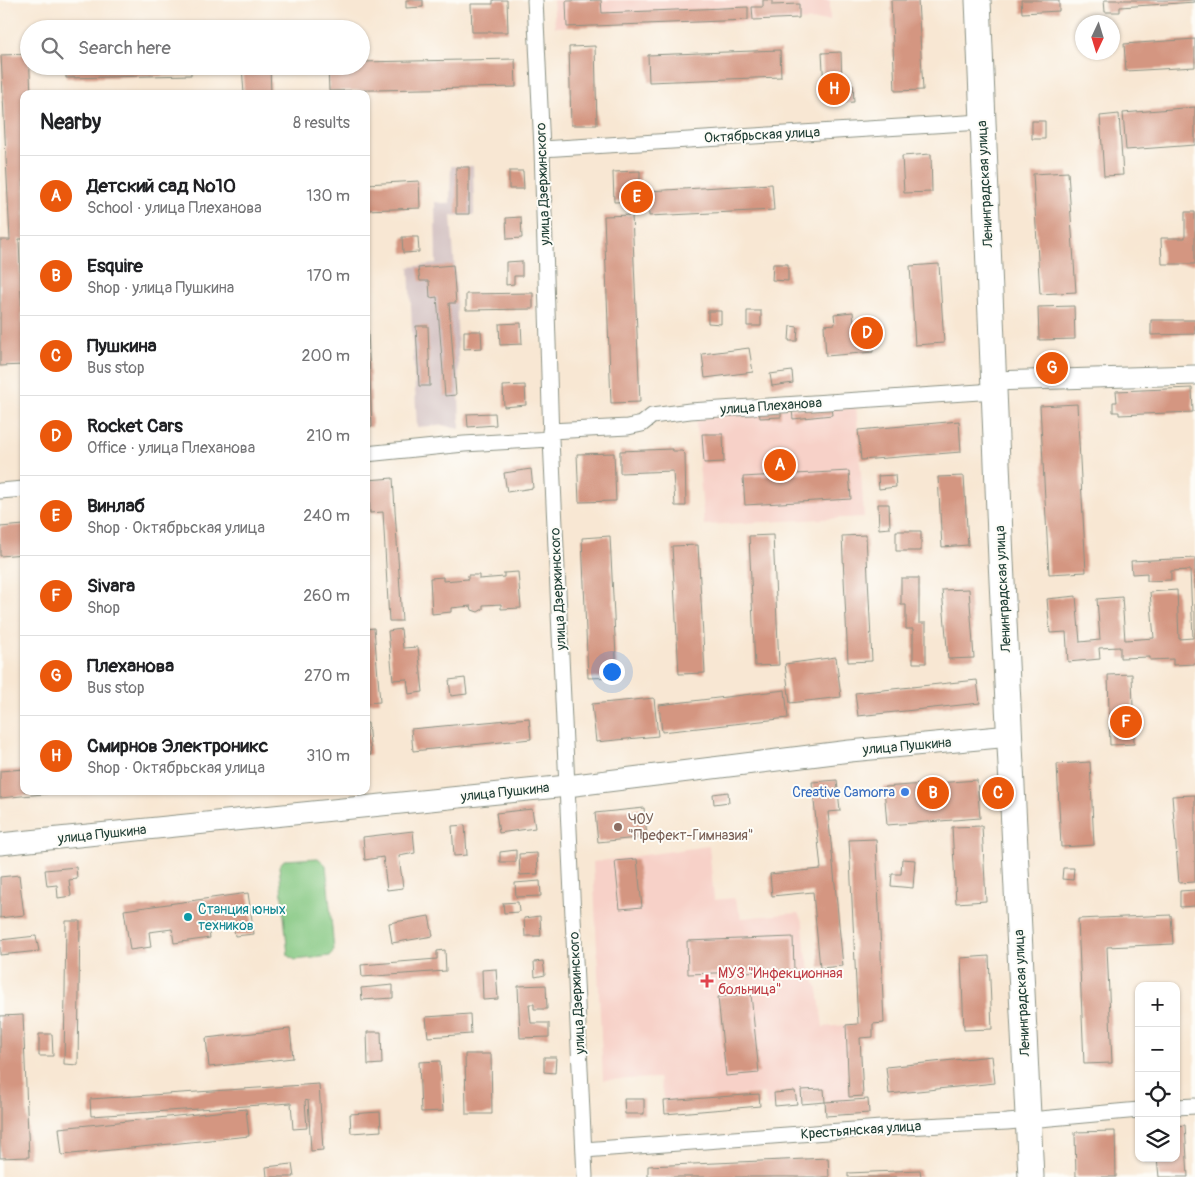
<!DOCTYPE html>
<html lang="en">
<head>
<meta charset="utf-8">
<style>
  :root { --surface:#fff; --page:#f2f2f2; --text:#202124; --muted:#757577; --line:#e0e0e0; --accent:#ea580c }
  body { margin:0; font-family:Pangolin,sans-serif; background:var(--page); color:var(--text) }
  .controls { position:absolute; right:15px; bottom:15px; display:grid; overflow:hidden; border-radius:10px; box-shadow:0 1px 4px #0004 }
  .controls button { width:45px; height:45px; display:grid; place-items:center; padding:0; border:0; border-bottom:1px solid var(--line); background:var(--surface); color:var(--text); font:25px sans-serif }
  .compass { position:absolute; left:1075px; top:15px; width:45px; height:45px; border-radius:50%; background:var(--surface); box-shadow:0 1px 4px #0004; rotate:184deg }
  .you { position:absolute; left:611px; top:671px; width:18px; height:18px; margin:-12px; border:4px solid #fff; border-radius:50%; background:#1a73e8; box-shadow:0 0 0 8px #1a73e833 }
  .badge { display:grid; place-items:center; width:32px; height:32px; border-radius:50%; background:var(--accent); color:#fff; font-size:16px; font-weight:700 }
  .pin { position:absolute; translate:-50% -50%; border:2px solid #fff; box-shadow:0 1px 5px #0006 }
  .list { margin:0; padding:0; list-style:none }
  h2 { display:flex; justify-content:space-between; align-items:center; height:65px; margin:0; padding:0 20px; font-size:21px }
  h2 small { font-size:16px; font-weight:400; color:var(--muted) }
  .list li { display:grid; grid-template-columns:32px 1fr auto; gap:15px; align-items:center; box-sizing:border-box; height:80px; padding:0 20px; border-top:1px solid var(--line) }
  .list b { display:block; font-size:19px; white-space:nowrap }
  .list p { margin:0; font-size:16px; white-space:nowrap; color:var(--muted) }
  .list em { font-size:16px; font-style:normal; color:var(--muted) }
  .icon { flex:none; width:28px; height:28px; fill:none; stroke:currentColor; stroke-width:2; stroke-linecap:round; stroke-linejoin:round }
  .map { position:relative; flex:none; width:1195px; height:1177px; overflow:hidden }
  .search { position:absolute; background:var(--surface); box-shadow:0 1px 4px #0004; left:20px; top:20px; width:350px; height:55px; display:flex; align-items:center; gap:12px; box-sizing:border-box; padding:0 18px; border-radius:28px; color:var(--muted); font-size:19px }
  .panel { position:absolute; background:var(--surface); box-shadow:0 1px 4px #0004; left:20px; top:90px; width:350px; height:705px; border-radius:10px }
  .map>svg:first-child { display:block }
  .built { fill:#f7d1c8 }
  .industrial { fill:#d2bfc0 }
  .green { fill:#84c781; stroke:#52825a }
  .building { fill:#d49681 }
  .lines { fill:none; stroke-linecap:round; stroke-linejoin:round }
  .minor-casing { stroke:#8c9284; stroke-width:17 }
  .tertiary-casing { stroke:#8c9284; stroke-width:21 }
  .secondary-casing { stroke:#8c9284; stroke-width:23 }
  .trunk-casing { stroke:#8c9284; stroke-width:27 }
  .minor { stroke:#fff; stroke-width:15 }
  .tertiary { stroke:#fff; stroke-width:19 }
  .secondary { stroke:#fff; stroke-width:21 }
  .trunk { stroke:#fff; stroke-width:25 }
  .shop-dot { fill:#3f7fe0; stroke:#fdfcf7; stroke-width:2 }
  .education-dot { fill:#8d6e63; stroke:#fdfcf7; stroke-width:2 }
  .culture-dot { fill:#0f9aa8; stroke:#fdfcf7; stroke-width:2 }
  .health-dot { fill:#e0444e; stroke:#fdfcf7; stroke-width:2 }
  .labels { text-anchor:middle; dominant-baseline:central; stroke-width:4; stroke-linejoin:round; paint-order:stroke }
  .street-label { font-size:14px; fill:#1f3d34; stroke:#fdfcf7 }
  .shop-label { font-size:14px; fill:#366cbe; stroke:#fdfcf7; text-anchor:end }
  .education-label { font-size:14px; fill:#785e54; stroke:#fdfcf7; text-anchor:start }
  .culture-label { font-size:14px; fill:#0d838f; stroke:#fdfcf7; text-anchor:start }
  .health-label { font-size:14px; fill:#be3a42; stroke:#fdfcf7; text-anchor:start }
</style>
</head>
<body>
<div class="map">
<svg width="1195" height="1177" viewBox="0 0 1195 1177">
  <rect width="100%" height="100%" fill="#fdfcf7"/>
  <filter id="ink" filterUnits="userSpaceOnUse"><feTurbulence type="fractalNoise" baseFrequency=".02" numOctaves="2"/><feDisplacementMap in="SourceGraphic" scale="10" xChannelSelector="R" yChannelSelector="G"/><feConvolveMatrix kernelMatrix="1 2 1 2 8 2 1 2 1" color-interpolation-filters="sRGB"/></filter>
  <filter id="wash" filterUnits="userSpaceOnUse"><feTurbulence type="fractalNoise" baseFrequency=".0096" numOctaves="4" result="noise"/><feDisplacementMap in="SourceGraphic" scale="20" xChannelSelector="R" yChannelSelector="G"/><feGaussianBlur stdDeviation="1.12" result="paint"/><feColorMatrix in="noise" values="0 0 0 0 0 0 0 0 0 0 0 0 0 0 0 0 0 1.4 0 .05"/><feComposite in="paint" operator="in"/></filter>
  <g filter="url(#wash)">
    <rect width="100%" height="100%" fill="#f8e7d3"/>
    <path class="built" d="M553 0H830V20L555 27Z
      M856 403 864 517 704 525 695 414Z
      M709 846 714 900 734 898 742 918 798 913 803 923 805 949 811 973 818 990 823 1027 846 1025 849 1101 825 1102 824 1089 802 1090V1104H797L795 1091 774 1093 775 1106 767 1107 764 1093 664 1101 659 1078 603 1080 593 862Z"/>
    <path class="industrial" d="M451 166H473L474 215 451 216 456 286 460 429 442 425 417 427 409 267 436 264 435 202 450 204Z"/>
    <path class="green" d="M318 858 326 865 334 950 330 956 295 960 288 955 279 866 284 860Z"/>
    <g id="blocks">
      <path class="building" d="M406 0H423V7L406 8Z
        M493 0H507L508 32H472L471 4H493Z
        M601 0 602 13 748 7V20L567 27 566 1Z
        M763 0H772V5L799 4V18L753 20 752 7H763Z
        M891 0H918L923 90 895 91Z
        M1021 0H1059V11L1022 13Z
        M1104 0H1195V2L1120 7V12H1105Z
        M1195 39V67L1126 71 1124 44Z
        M595 46 597 125H571L569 47Z
        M780 50 781 77 649 82 648 55Z
        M841 52 842 86 853 85 854 102 825 104 822 53Z
        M29 54 31 94H24V239H19L24 365 0 366V240H10L1 55Z
        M515 59 516 87 329 91 328 66H361V62Z
        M66 66H191V75L66 78Z
        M242 66H270L271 94H244Z
        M1195 107V145L1126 150 1123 113Z
        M1119 114 1123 175 1104 176 1100 116Z
        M1032 121H1045V139H1032Z
        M931 154 932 192 904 193 902 156Z
        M456 167H469V214H456Z
        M509 171H523L524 189H509Z
        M640 171V201L614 202 613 172Z
        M1068 172 1076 292 1040 294 1033 174Z
        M419 181 420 208 366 210V184Z
        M772 184 774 210 649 216 648 191Z
        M1185 212H1195V264H1162L1161 238H1185Z
        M632 215 640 402 611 403 604 216Z
        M521 217 522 238 507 239 506 218Z
        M402 237H418L419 252 403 253Z
        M522 261V276H514V284L506 285V262Z
        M773 264H788V281L772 280Z
        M939 264 944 343 915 345 910 266Z
        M453 265 456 303H449L456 395 445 396 437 297 430 298 429 281H420L418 268Z
        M533 293V309L466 310V294Z
        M1074 306 1075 339 1039 340 1038 307Z
        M708 311H721V324L708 323Z
        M747 311H761V326H747Z
        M853 312 854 323 870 321 873 352 826 356 824 325 835 324 834 314Z
        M1151 320H1195V334L1151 335Z
        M521 323 522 344 500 345 499 324Z
        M416 326H428L430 386H419Z
        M790 326 798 327 797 341H789Z
        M366 330H368L372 427H366Z
        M464 331H481L482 348 464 349Z
        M749 348 753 372 705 378 702 354Z
        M792 371 793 383 772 386 770 374Z
        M525 385 526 405 504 407 503 386Z
        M1192 388 1193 412 1119 415V412H1113V402H1117L1116 391Z
        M1077 404 1086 572 1049 574 1040 406Z
        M831 406 832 415 793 419 792 410Z
        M781 409V417L760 418 759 411Z
        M495 413 496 425 468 427 467 414Z
        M959 421 961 452 861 460 858 430Z
        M702 434H723L724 462 704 463Z
        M672 449V451H682L685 454 686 506H675L673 471 620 473V451Z
        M614 453 616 501 579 502 577 454Z
        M531 469 533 488 507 492 504 473Z
        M849 471 851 499 745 505 743 477Z
        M895 475 896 487 879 489 878 476Z
        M964 476 968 545 942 547 938 477Z
        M393 478 402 621H389L383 512 370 513 368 480Z
        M878 504H889L890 528 879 529Z
        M24 525V554L0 556V527Z
        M896 531H921V551H896Z
        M773 535 779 665 755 666 749 536Z
        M866 535 872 661 848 662 842 536Z
        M610 536 617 677 588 678 582 538Z
        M698 545 705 673 679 674 672 546Z
        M1195 558V664L1173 665V659L1150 660V657L1120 658V647L1099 648 1100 659 1068 662 1066 632 1050 633 1047 599 1076 596 1080 642 1100 640 1097 599 1122 597 1125 640 1154 638 1150 592 1177 590 1179 639 1193 638 1190 570 1171 571V580L1147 581V573L1132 574 1131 561Z
        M518 572 521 608 501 609V604L483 605V609L478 612 472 610 471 606 451 608V612L432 614 430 578 443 577V581L468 579V575H479V579L504 577V573Z
        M901 578H919V623H926V663H913V629H906V605H901Z
        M969 589 974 658 948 659 942 590Z
        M374 628 380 702 366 703V629Z
        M401 629 403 648 418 647 423 692 409 694 407 679 393 680 388 631Z
        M836 657 841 697 790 703 785 664Z
        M1132 674 1134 744 1110 745 1108 675Z
        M465 678 467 694 451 696 449 680Z
        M977 680 980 703 858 716 855 693Z
        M785 690 788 718 662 732 659 705Z
        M654 698 658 736 596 742 592 704Z
        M529 718 531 739 413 751 411 729Z
        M366 723H368L371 755H366Z
        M1090 762 1094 845 1061 847 1057 764Z
        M24 769V791H54V793L0 798V771Z
        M837 780 840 811 828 812 843 966 820 968 813 892 772 896 770 874 821 869 812 782Z
        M977 780 980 818 887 825 884 787Z
        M728 792 729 802 714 804 713 794Z
        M1195 795V882L1179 883 1172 796Z
        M644 808 647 837 598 842 595 813Z
        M532 809 535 828 499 833 496 813Z
        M465 825 467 855 454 856 452 826Z
        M982 826 986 901 956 903 952 827Z
        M413 831 415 853 399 856 403 888 387 890 383 857 365 860 363 837Z
        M876 839 884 1023 873 1024V1037L860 1038 863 1096 849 1097 846 1025 858 1024 849 840Z
        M516 850V862H500V852Z
        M537 853 538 874 520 875 519 854Z
        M637 859 642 907 620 909 615 861Z
        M902 859 915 860 913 888 891 886 892 874H901Z
        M76 867 77 879 69 880 71 896 58 898 57 885 47 886 45 870Z
        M1063 868H1074L1073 880 1062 879Z
        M19 875 24 915 0 918V877Z
        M540 881 541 896 516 897 515 883Z
        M1195 890V906L1180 907V891Z
        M248 893 254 934 235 936 233 923 208 927 210 938 174 943 172 929 149 932 151 947 130 950 124 910Z
        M518 902 519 912 504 913 503 903Z
        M1171 915 1173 944 1107 947 1112 1063 1084 1064 1078 919Z
        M429 916 433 936 392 943 389 923Z
        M540 916 541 936H525L524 918Z
        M66 921H80L78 1065 64 1064Z
        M36 936 39 951 0 955V940Z
        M793 937 794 970 688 974 687 941Z
        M445 950 446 971 362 977 361 965 437 959V951Z
        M989 956 992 1029 964 1030 961 958Z
        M543 961 545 975 535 977 534 962Z
        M496 969 498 999 483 1000 482 970Z
        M393 985V998L362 1000 361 988Z
        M546 985 547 1009H534V1004H529L531 1023H549V1037L520 1038 518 986Z
        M751 994 759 1073 726 1076 718 997Z
        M470 1014 471 1034 428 1037 426 1017Z
        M23 1015 29 1157 0 1158V1016Z
        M290 1029 293 1058 209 1067 206 1038Z
        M367 1032H381L382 1064 368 1065Z
        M39 1034H52L53 1056H39Z
        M465 1054H491L492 1114H466Z
        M992 1056 995 1083 889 1094 886 1067Z
        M544 1057H556L555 1073 544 1072Z
        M440 1061 443 1111 421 1112 419 1062Z
        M319 1084 323 1150 311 1151 308 1100 305 1101 307 1128 293 1129 291 1103 91 1116 90 1099Z
        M824 1089 825 1102 802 1104 801 1090Z
        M795 1091 797 1104 775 1106 774 1093Z
        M759 1094 760 1106 665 1114 664 1101Z
        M624 1099H644V1114H625Z
        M868 1099 869 1113 826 1116 825 1102Z
        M246 1109 249 1136 62 1155 59 1128Z
        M380 1112 381 1131 351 1133 350 1114Z
        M1185 1125 1188 1177H1159L1157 1158H1176V1126Z
        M1115 1131 1116 1177H1076L1075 1132Z
        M828 1158 829 1177H648V1166Z
        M292 1164 294 1177H267L266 1167Z
        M920 1170 921 1177H848V1173Z"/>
    </g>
  </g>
  <g filter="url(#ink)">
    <use href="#blocks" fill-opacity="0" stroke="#8c9284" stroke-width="1"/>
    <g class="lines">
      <defs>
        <path id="minor" d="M535 0 542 149 551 439 585 1177
          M542 149 982 122
          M550 431 628 427 642 424 652 416 690 411 995 391
          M366 454 464 444 551 439
          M0 491 24 489
          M1176 1107 1195 1106
          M584 1150 881 1128 1007 1122 1139 1110"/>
        <path id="tertiary" d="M994 381 1195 375"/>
        <path id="secondary" d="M0 844 567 786 850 751 1010 736"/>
        <path id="trunk" d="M978 0 1001 560 1031 1177"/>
      </defs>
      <use href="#minor" class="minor-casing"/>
      <use href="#tertiary" class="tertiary-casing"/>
      <use href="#secondary" class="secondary-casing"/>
      <use href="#trunk" class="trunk-casing"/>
      <use href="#minor" class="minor"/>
      <use href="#tertiary" class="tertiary"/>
      <use href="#secondary" class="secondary"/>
      <use href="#trunk" class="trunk"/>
    </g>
  </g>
  <circle class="shop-dot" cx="905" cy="792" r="5"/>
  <circle class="education-dot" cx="618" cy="827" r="5"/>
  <circle class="culture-dot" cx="188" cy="917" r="5"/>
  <path class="health-dot" d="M704.5 973.5h5v5h5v5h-5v5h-5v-5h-5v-5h5z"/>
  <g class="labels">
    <g class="street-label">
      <text transform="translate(762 135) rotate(-3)">Октябрьская улица</text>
      <text transform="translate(543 184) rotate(-92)">улица Дзержинского</text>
      <text transform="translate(985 184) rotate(-93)">Ленинградская улица</text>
      <text transform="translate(771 406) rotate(-4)">улица Плеханова</text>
      <text transform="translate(558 589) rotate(-93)">улица Дзержинского</text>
      <text transform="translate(1003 589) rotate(-93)">Ленинградская улица</text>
      <text transform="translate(907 746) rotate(-5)">улица Пушкина</text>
      <text transform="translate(505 792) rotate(-6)">улица Пушкина</text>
      <text transform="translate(102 834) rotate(-6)">улица Пушкина</text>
      <text transform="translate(577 993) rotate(-93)">улица Дзержинского</text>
      <text transform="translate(1022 993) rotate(-93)">Ленинградская улица</text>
      <text transform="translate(861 1130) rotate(-4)">Крестьянская улица</text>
    </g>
    <g class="shop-label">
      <text x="895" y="792">Creative Camorra</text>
    </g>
    <g class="education-label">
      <text x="628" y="819">ЧОУ<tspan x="628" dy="16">"Префект-Гимназия"</tspan></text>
    </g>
    <g class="culture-label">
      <text x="198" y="909">Станция юных<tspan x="198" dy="16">техников</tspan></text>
    </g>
    <g class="health-label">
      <text x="718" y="973">МУЗ "Инфекционная<tspan x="718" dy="16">больница"</tspan></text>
    </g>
  </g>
</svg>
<div class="controls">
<button>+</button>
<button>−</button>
<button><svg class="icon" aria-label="locate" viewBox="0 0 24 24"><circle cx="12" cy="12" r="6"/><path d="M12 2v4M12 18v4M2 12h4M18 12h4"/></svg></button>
<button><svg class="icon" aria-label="layers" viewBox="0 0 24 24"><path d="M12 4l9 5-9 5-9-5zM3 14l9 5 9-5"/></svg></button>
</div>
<svg class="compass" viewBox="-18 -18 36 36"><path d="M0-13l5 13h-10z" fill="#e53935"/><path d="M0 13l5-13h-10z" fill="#757577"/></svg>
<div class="you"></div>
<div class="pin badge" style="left:780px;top:465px">A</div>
<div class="pin badge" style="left:933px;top:793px">B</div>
<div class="pin badge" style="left:998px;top:793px">C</div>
<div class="pin badge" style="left:867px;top:333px">D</div>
<div class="pin badge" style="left:637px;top:197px">E</div>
<div class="pin badge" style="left:1126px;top:722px">F</div>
<div class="pin badge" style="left:1052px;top:368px">G</div>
<div class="pin badge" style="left:834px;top:89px">H</div>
<div class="search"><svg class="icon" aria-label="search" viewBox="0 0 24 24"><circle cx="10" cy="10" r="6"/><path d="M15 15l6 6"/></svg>Search here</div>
<section class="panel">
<h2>Nearby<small>8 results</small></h2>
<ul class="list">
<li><span class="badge">A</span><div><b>Детский сад №10</b><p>School · улица Плеханова</p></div><em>130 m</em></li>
<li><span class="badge">B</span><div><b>Esquire</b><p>Shop · улица Пушкина</p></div><em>170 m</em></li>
<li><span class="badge">C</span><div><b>Пушкина</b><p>Bus stop</p></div><em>200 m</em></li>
<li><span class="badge">D</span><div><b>Rocket Cars</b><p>Office · улица Плеханова</p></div><em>210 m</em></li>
<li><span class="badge">E</span><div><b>Винлаб</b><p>Shop · Октябрьская улица</p></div><em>240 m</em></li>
<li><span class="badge">F</span><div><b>Sivara</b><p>Shop</p></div><em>260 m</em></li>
<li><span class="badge">G</span><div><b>Плеханова</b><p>Bus stop</p></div><em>270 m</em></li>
<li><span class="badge">H</span><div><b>Смирнов Электроникс</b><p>Shop · Октябрьская улица</p></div><em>310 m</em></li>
</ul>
</section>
</div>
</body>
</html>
